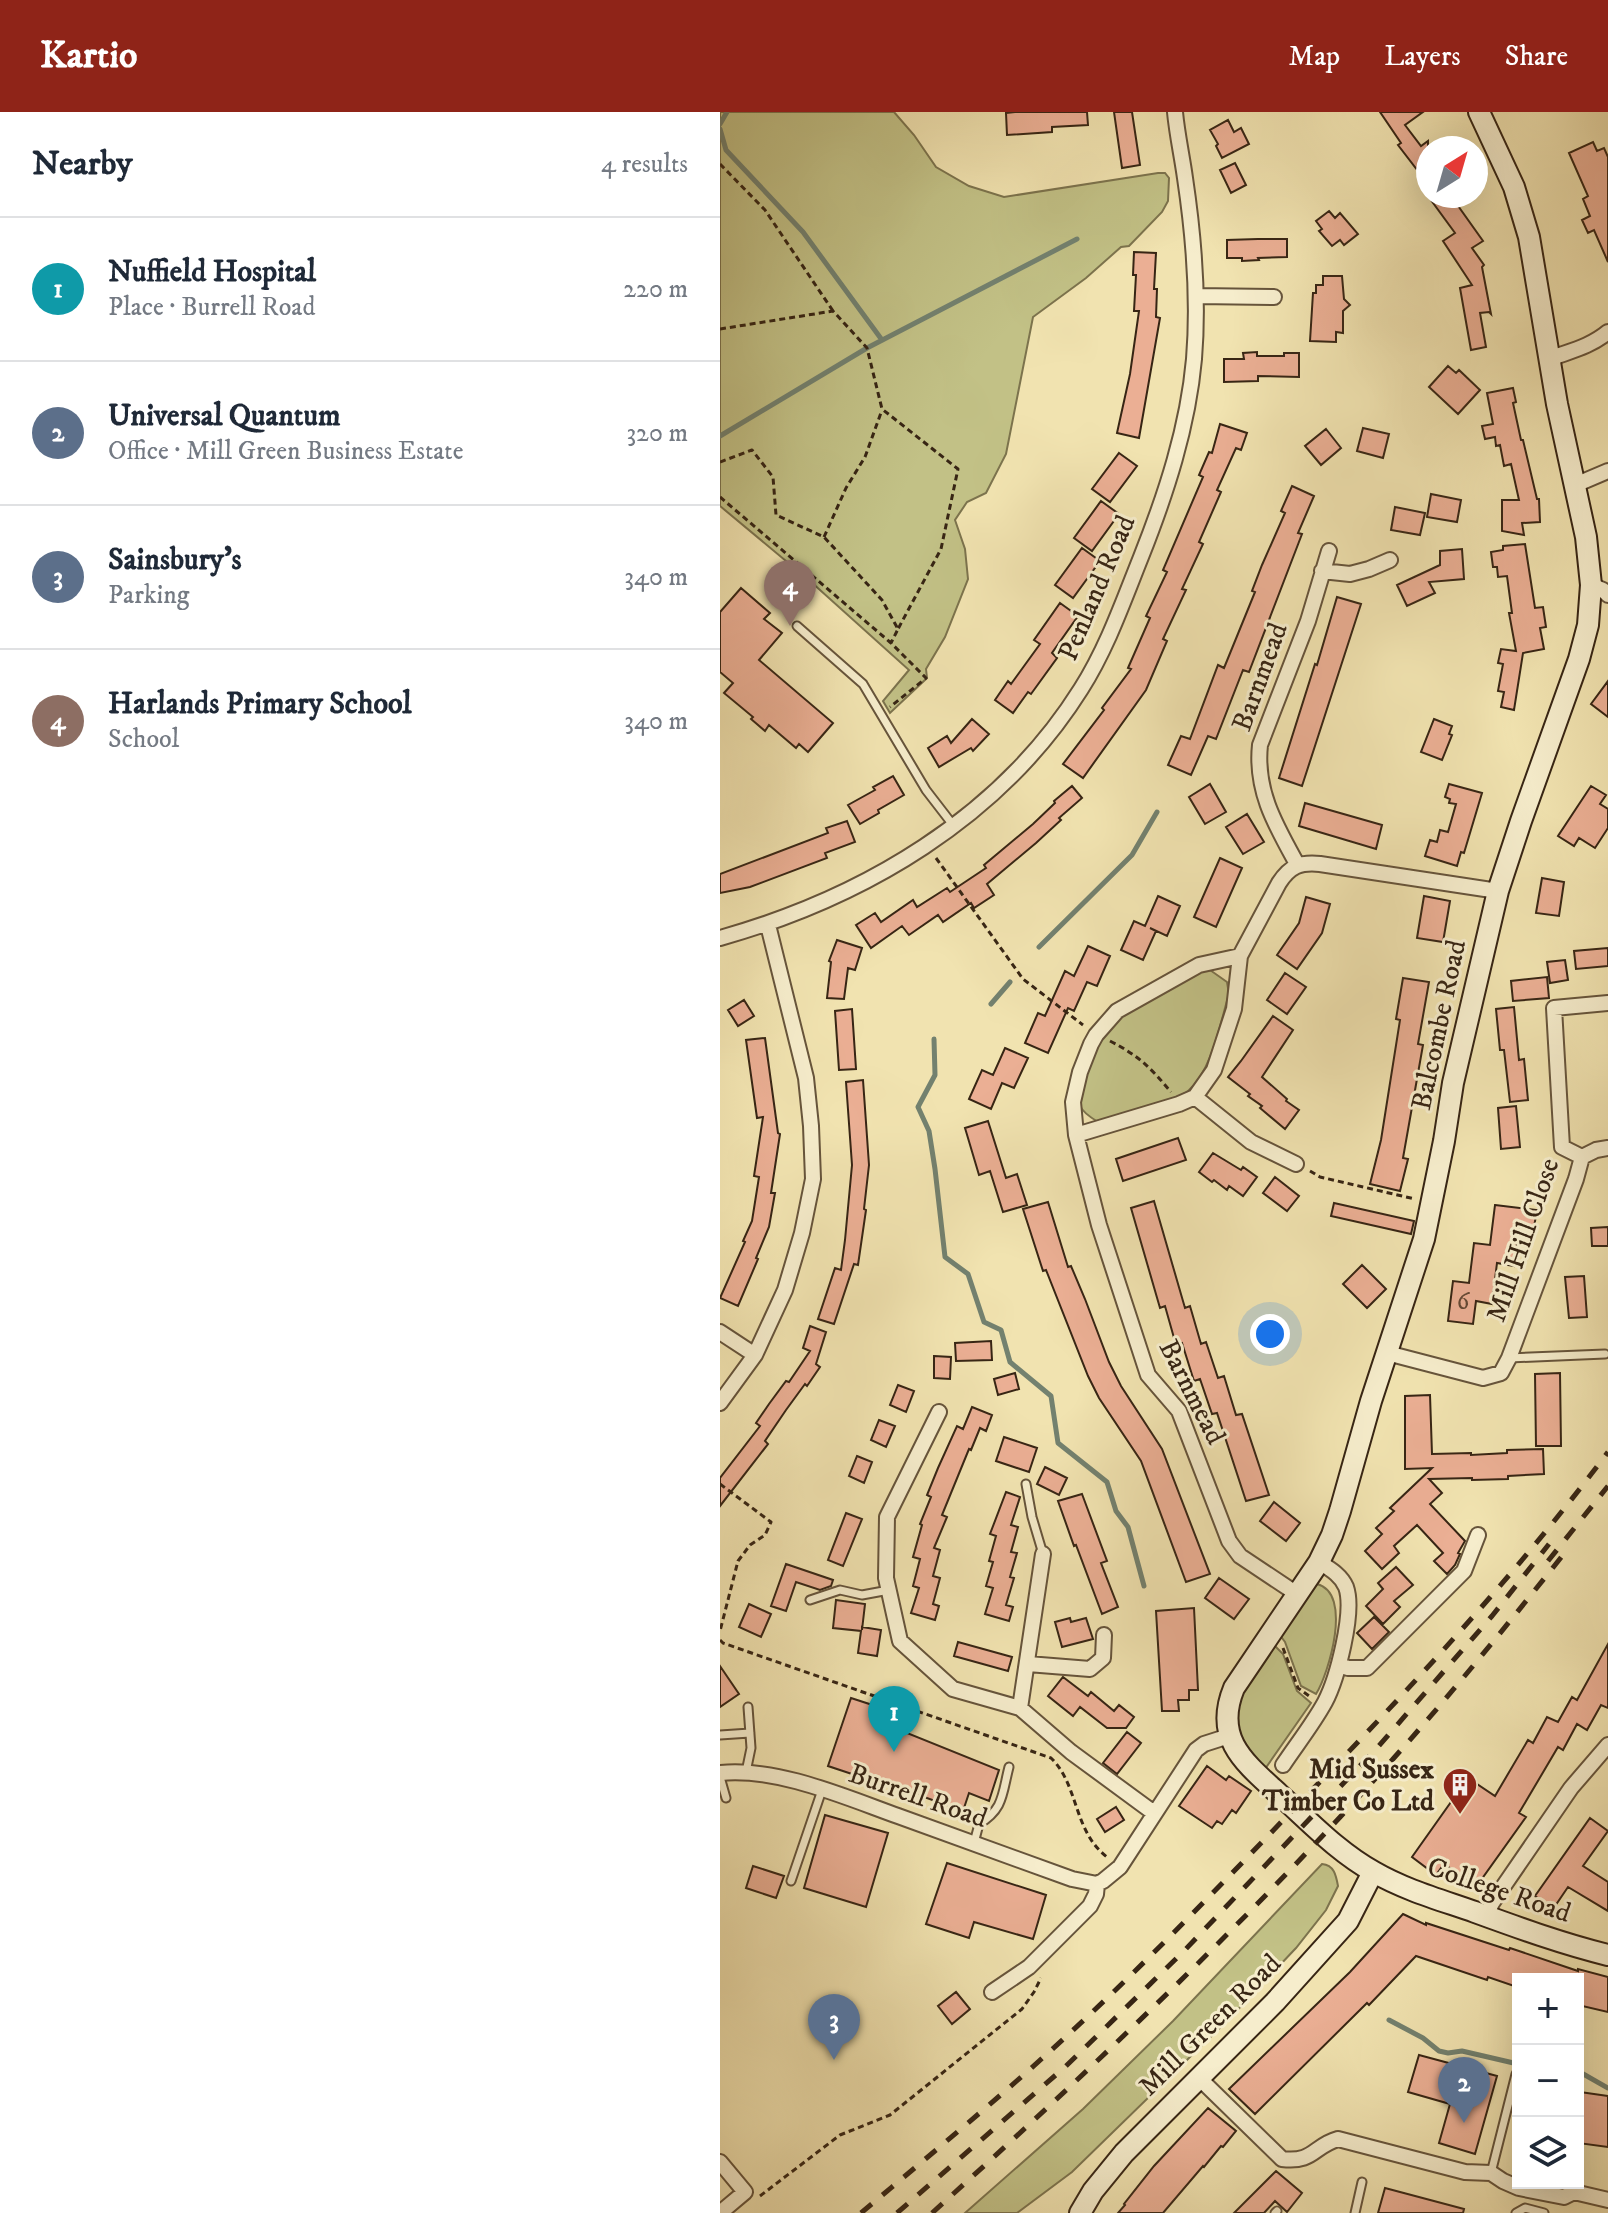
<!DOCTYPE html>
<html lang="en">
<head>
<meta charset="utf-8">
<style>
  :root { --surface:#fff; --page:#f2f2f3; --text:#1f2937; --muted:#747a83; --line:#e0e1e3; --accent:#8f2418 }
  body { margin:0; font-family:"IM FELL DW Pica",serif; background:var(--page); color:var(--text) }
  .controls { position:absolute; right:24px; bottom:24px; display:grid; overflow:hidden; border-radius:0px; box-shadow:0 8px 32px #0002 }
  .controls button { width:72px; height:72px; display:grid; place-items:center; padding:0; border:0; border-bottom:2px solid var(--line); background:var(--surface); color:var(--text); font:40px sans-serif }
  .compass { position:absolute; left:696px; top:24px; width:72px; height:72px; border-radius:50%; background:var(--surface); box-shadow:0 8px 32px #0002; rotate:37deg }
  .you { position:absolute; left:550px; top:1222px; width:28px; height:28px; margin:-20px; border:6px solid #fff; border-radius:50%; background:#1a73e8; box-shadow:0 0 0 12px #1a73e833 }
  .badge { display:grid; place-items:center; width:52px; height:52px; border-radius:50%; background:var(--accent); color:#fff; font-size:26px; font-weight:700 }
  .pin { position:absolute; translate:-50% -66px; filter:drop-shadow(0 2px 4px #0008) }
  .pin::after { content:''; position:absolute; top:42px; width:28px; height:24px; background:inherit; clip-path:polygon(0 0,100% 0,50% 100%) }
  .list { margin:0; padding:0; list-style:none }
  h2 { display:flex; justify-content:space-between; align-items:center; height:104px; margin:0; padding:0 32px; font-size:34px }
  h2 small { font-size:26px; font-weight:400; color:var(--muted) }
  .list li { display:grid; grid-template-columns:52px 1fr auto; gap:24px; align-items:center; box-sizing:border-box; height:144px; padding:0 32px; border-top:2px solid var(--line) }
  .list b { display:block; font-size:30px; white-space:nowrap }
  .list p { margin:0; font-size:26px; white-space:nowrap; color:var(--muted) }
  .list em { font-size:26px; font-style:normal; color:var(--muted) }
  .icon { flex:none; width:44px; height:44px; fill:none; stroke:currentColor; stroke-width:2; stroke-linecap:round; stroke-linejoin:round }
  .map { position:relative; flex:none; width:888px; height:2101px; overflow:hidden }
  header { display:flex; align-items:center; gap:48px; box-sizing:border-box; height:112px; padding:0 40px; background:var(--accent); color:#fff }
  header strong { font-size:38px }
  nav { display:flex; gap:44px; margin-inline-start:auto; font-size:28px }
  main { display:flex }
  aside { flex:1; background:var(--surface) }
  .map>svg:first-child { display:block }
  .green { fill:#c2c186; stroke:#7c734d; stroke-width:2 }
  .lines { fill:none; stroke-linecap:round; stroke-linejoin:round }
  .stream { stroke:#73816f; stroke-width:5 }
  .building { fill:#ebaf94; stroke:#372514; stroke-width:2 }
  .lane-casing { stroke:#66543b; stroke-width:11 }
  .street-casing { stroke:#66543b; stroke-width:18 }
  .secondary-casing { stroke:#372514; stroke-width:24 }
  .path { stroke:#372514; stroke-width:3; stroke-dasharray:6 4; stroke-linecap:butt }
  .lane { stroke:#f6edcc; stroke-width:7 }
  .street { stroke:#f6edcc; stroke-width:14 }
  .secondary { stroke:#f6edcc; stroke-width:20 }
  .rail { stroke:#372514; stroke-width:5; stroke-dasharray:14 14; stroke-linecap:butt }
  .labels { text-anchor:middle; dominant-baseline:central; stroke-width:6; stroke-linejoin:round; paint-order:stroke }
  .number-label { font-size:24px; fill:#644834 }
  .street-label { font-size:28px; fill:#372514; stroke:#f6edcc }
  .poi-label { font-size:28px; font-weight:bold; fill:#372514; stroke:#f6edcc; text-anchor:end }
</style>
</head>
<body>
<header>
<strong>Kartio</strong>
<nav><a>Map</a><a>Layers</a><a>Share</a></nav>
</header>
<main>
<aside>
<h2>Nearby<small>4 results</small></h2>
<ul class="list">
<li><span class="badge" style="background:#0f9aa8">1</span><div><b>Nuffield Hospital</b><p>Place · Burrell Road</p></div><em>220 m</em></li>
<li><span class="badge" style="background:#5c6f8a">2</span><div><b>Universal Quantum</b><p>Office · Mill Green Business Estate</p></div><em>320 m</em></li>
<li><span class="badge" style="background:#5c6f8a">3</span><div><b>Sainsbury's</b><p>Parking</p></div><em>340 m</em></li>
<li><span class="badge" style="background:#8d6e63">4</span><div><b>Harlands Primary School</b><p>School</p></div><em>340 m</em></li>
</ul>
</aside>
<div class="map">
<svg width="888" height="2101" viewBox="0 0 888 2101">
  <rect width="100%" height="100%" fill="#f1e3b0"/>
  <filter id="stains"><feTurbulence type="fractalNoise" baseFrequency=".0025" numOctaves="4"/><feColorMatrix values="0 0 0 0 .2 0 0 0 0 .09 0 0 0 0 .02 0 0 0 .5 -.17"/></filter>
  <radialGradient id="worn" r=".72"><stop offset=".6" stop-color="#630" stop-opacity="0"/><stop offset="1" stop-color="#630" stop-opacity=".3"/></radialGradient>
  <path class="green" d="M0 0H174L194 23 216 55 249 74 284 85 438 61H445L449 66 448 89 442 100 409 134 401 135 366 166 313 205 286 342 266 381 247 390 235 408 245 437 248 467 225 525 206 557 207 566 170 601 163 589 189 558 90 469 0 394Z
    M490 858 507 870 509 882C500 911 492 959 468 979 454 990 397 1005 378 1010 357 997 357 994 363 971 367 957 372 937 381 925 398 902 463 861 490 858Z
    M597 1472C633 1481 609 1561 596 1582L581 1574 565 1530 559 1522 592 1475Z
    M552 1531 563 1542 577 1579 591 1591 545 1657C496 1606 520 1581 552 1531Z
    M602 1752C614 1753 616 1763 618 1774L606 1798 576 1836 509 1907 352 2060 297 2101H245L363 1997 453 1909Z"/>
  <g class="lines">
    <path class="stream" d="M0 12 7 0
      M0 17 6 38 83 120 162 228
      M0 324 147 236 357 127
      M319 835 412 743 437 700
      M271 892 290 870
      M214 927 215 963 198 995 209 1019 215 1057 225 1145 248 1162 264 1210 281 1218 290 1250 331 1284 338 1331 387 1370 396 1399 408 1415 424 1474
      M669 1908 703 1926 719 1939 728 1941 742 1939 798 1952
      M858 1959 888 1976"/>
  </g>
  <path class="building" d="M295 0H367L368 13 332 15V20L287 23 286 1Z
    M394 0H412L420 53 402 56Z
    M660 0H703L685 13 701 34 708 29V72L678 33 681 31Z
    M508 8 514 20 521 16 529 32 502 46 496 34 498 32 490 18Z
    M873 30 877 39 884 36 888 45V150L874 118 868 121 862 108 870 104 863 87 868 84 849 41Z
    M515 51 526 73 511 81 500 58Z
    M708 84H731L763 129 752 136 764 153 762 155 771 202 769 200 760 201 766 235 751 238 740 176 752 173 723 129 735 121Z
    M609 99 615 106 620 101 638 122 624 133 620 128 612 134 599 119 602 117 596 109Z
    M538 127H567V145L538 146 539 148 522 149V146H507V128Z
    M414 140 436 141 434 177H437L436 205 440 206 419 326 397 321 410 262 419 199H414L416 163H413Z
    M603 164H622L624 187 630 193 623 199V221L616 220V230L590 229 593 181H596V173H603Z
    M537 240V244H564V241H579V265L538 264V269L504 270V247H524L523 241Z
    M728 254 736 261 739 258 760 278 738 302 709 275Z
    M793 276 796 290 793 291 801 328H803L817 387H819L820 410 802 411 804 423 782 419V388H799L791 352 784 354 780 333 776 334 775 325 765 327 762 314 773 312 767 281Z
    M500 312 527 321 521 338 516 336 497 378 501 380 479 430 483 432 462 477 466 478 443 527 447 529 426 578 363 666 343 652 384 598 382 596 411 557 408 556 430 506 426 504 447 460 443 458 483 365 479 363 489 340 492 341Z
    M643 316 669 322 663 346 637 339Z
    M606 317 621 336 601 353 585 334Z
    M399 341 417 354 390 390 372 377Z
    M572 374 594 384 578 421 582 422 529 560 523 558 496 627 488 624 471 663 448 653 461 624 470 627 498 553 504 556 535 480 532 479 542 453 565 401 561 399Z
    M711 382 741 388 737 410 707 405Z
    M381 389 399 402 372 439 354 426Z
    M675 395 705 401 700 423 671 418Z
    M805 432 815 496 823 495 826 515 820 516 824 537 803 541 794 598 781 595 784 580 778 579 783 552 778 551 781 537 796 539 789 501H792L787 464 778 465 777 455H773L771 440 783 438V434Z
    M362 436 380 449 353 486 335 473Z
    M742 437 744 467 709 470 715 481 687 494 677 473 720 453V439Z
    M21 476 50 501 44 507 62 521 39 548 113 611 88 640 79 632 76 636 49 613 45 619 31 607 33 605 4 581 13 571 0 560V500Z
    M617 485 641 492 582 674 559 666 595 552 597 553Z
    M340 491 358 504 332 541 337 546 311 582 308 580 293 601 275 588 288 569 291 572 320 532 314 528Z
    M888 569V605L871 592Z
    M252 607 269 622 253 639 251 636 219 655 208 636 227 624 231 631Z
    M714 607 732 614 729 622 732 623 722 648 701 640Z
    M173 664 184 683 158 698 159 701 140 712 128 693 155 678 153 675Z
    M490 672 506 700 485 712 469 685Z
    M729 672 762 681 744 741 741 740 737 754 705 744 710 728 717 730 720 718 728 720 736 692 729 691 730 687 725 685Z
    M352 674 362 686 339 706 341 708 316 731 267 772 274 783 254 796 251 791 223 810 218 803 189 823 182 814 151 836 136 813 155 801 161 810 193 788 197 795 227 776 230 780 266 756 264 753 313 712 335 691 334 689Z
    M871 674 886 683 880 692 888 697V716L875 736 859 726 854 734 838 724Z
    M585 691 662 713 656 737 579 714Z
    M527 702 544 730 523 742 506 715Z
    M127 709 135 730 105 741 107 746 30 775 0 781V762L108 721 106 716Z
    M500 746 522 756 496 815 474 805Z
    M822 766 844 770 839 804 816 801Z
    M438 784 460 794 447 824 430 816 436 819 423 848 401 838 414 809 425 814Z
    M704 784 730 789 723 830 697 826Z
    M586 785 610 792 602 821 577 857 557 843 579 811Z
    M117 828 142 836 135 858 128 856 124 887 107 886 111 850 109 849Z
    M368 834 390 844 377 874 367 870 354 899 348 896 328 941 305 931 318 901 325 904 345 859 354 864Z
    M888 836V854L856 857 854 839Z
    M845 848 848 868 830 871 827 850Z
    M565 861 586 875 567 902 547 888Z
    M827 865 829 886 793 889 791 869Z
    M683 866 709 870 698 932 703 933 683 1046 688 1047 680 1079 650 1072 661 1028 680 908 676 907Z
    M24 888 34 904 18 914 8 898Z
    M794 895 799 948 804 947 808 988 790 990 784 938H780L776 897Z
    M132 897 136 957 119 958 115 899Z
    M553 904 573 918 542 965 567 987 566 989 579 998 565 1017 540 996 542 994 528 984 530 982 508 965 521 949Z
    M45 926 58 1021 60 1022 51 1081H55L49 1115 36 1146 38 1147 18 1194 0 1186 25 1130 23 1129 32 1109 39 1065 34 1064 43 1005 37 1006 26 928Z
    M285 936 308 946 294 976 282 971 271 997 249 987 262 958 273 963Z
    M143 968 149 1053 144 1097 146 1098 138 1153 134 1152 114 1212 98 1207 115 1156 121 1158 125 1128 132 1053 126 970Z
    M796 994 800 1035 781 1037 778 996Z
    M268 1009 286 1066 297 1062 307 1093 283 1100 270 1059 259 1063 245 1016Z
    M458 1026 466 1048 403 1069 396 1047Z
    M493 1041 521 1058 523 1055 537 1065 523 1084 509 1074 507 1078 494 1068 492 1070 479 1060Z
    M555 1065 579 1084 567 1099 543 1081Z
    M434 1089 465 1196 470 1194 481 1232 486 1230 498 1266 504 1264 516 1303 522 1302 549 1383 526 1389 497 1301 492 1302 480 1267 474 1269 462 1231 456 1233 445 1194 440 1196 411 1096Z
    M328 1090 348 1155 351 1154 365 1187 389 1250 401 1274 442 1337 490 1462 466 1470 421 1349 379 1286 368 1264 326 1158 323 1159 303 1097Z
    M614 1091 694 1109 691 1122 611 1104Z
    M775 1093 817 1098 814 1115 799 1113 794 1154 777 1151 772 1192 756 1189 753 1212 728 1209 733 1169 749 1171 754 1131 770 1133Z
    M888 1115V1134H872L871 1116Z
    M642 1153 666 1177 647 1196 623 1172Z
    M864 1164 867 1205 849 1206 845 1165Z
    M90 1214 106 1220 96 1252 100 1255 87 1274 85 1272 66 1298 45 1329 48 1332 0 1394V1366L40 1314 36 1311 49 1292 66 1269 69 1270 90 1239 83 1236Z
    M271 1229 272 1248 236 1249 235 1231Z
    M214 1244 231 1245 230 1267 214 1266Z
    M295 1261 299 1277 278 1283 274 1267Z
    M840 1261 841 1334H816L815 1262Z
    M178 1273 194 1279 186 1300 170 1293Z
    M710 1283 712 1342 751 1341V1343L787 1341V1338L823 1337 824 1362 788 1364V1367L752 1368V1366L709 1367 722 1381 710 1392 745 1429 738 1441 740 1442 735 1453 727 1462 714 1449 723 1441 697 1413 674 1434 679 1441 662 1457 645 1439 662 1422 656 1416 674 1399 670 1396 712 1356 685 1357V1284Z
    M252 1295 272 1303 266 1319 260 1316 251 1338 249 1337 222 1403 227 1405 214 1436 220 1438 213 1464 220 1466 213 1492 219 1494 215 1508 191 1501 199 1476 193 1474 200 1447 193 1445 202 1413 200 1412 211 1385 207 1383 218 1356 237 1314 243 1317Z
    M159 1308 175 1314 166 1335 151 1328Z
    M284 1325 317 1336 309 1360 276 1349Z
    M137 1344 152 1350 144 1371 129 1364Z
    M325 1355 347 1366 339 1383 317 1372Z
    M286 1380 300 1385 291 1413 298 1415 291 1440 297 1441 290 1465 294 1466 286 1493 293 1495 289 1509 265 1502 273 1476 266 1474 273 1450 269 1449 276 1424 270 1422Z
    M362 1382 387 1449 381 1451 398 1495 382 1502 356 1433 354 1434 338 1389Z
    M554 1390 580 1411 566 1429 540 1409Z
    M126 1401 142 1407 123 1454 108 1448Z
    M66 1452 113 1468 111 1474 100 1478 76 1470 66 1499 51 1494Z
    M676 1455 693 1473 674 1489 680 1495 663 1512 646 1494 663 1477 658 1471Z
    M499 1466 529 1487 514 1507 485 1486Z
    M116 1488 145 1492 142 1518V1515L161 1518 157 1544 138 1541 141 1519 113 1516Z
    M29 1492 51 1502 41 1525 19 1515Z
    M474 1496 478 1578H469V1588H458L459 1599H442L436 1499Z
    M654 1505 669 1520 652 1537 637 1521Z
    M350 1506 351 1510 366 1506 373 1527 342 1535 335 1510Z
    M238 1530 292 1545 288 1559 234 1544Z
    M888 1532V1596L881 1593 867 1618 857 1612 843 1638 838 1635 799 1701 806 1705 756 1775 724 1752 716 1763 692 1745 748 1666 775 1684 808 1628 813 1631 827 1605 838 1610 852 1585 857 1588Z
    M0 1554 19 1582 0 1595Z
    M343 1565 368 1584 371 1580 394 1599 399 1593 414 1605 406 1616H387L360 1595 353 1604 328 1584Z
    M131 1586 177 1601 172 1615 279 1658 269 1689 249 1681 243 1699 154 1667 153 1669 108 1654Z
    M407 1620 421 1631 397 1662 383 1651Z
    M487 1654 506 1668 509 1664 531 1679 516 1701 512 1698 502 1712 497 1709 492 1716 459 1694Z
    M396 1695 404 1708 385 1720 377 1707Z
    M105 1703 168 1721 146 1795 84 1776Z
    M870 1706 888 1719 863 1754 888 1770V1799L848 1775 833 1797 815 1784Z
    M227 1751 326 1783 313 1827 254 1810 249 1826 206 1812Z
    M33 1754 64 1764 56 1786 26 1776Z
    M683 1802 706 1813V1811L789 1838 790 1836 858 1859V1857L888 1865V1900L858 1893V1867H806L800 1865 797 1875 768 1865 767 1868 696 1844 649 1893 647 1891 535 2002 509 1977 630 1860Z
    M236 1880 250 1897 232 1912 218 1894Z
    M699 1943 777 1964 755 2042 719 2031 730 1992 688 1980Z
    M860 1980 888 1984V2035L858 2031Z
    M488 1996 516 2019 503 2035 501 2034 484 2055 483 2054 443 2101H398L405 2093 404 2092 434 2054Z
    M556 2059 582 2081 567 2100 555 2089 544 2101H514Z
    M665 2076 744 2097 743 2101H658Z"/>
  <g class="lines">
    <defs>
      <path id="lane" d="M77 514 143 572 206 678 233 713
        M789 1246 885 1242
        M306 1372 312 1405 323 1442
        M90 1488 120 1478 142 1483 169 1478
        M0 1623 30 1621
        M26 1660 31 1636 28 1595
        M0 1665 6 1686
        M254 1731 259 1712C284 1697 282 1682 289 1655
        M71 1769 102 1678
        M771 2061 796 1962
        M555 2101 557 2099
        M635 2101 642 2070
        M796 2101 805 2096 824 2101"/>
      <path id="street" d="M477 184 554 185
        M829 247C850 239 870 235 888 220
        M855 373 888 359
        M602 459 630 462 649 457 670 448
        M871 473 883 478 888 483
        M577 752C556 714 535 679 540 633L588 509 609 439
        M0 826C143 786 280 706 361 577 387 536 403 490 421 445 446 382 468 315 474 247 479 186 474 126 465 66 462 44 457 22 455 0
        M475 985 531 1030 576 1052
        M356 1023 459 992 475 985 494 958 514 897 520 844
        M862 1045 876 1038 888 1036
        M0 1220 35 1243
        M667 1241 763 1266 781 1261 789 1246 856 1067 862 1045 842 1035 834 896 888 891
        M0 1291 35 1243 65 1178 82 1121 93 1067 91 1014 86 966 48 813
        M219 1300 167 1405 166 1466 180 1529 233 1577 300 1596 351 1640 434 1701
        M577 1482 520 1444 509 1429 459 1299 428 1263 379 1113 356 1023 353 990 360 960 371 932 376 923 397 899 479 853 520 844 559 771C570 754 580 750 600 752L778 779
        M308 1552 370 1557 383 1546 384 1523
        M619 1553 628 1556H647L744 1459 758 1423
        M300 1596 323 1442
        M563 1653C577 1632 593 1612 605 1590 617 1567 635 1500 626 1475 621 1463 610 1457 599 1450
        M0 1661C57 1655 125 1685 178 1704 236 1725 294 1746 352 1767L377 1772
        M377 1772 383 1769 400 1755 476 1638 484 1632 509 1624
        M766 1804 772 1791 851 1676 888 1633
        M272 1880 309 1855 370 1794 376 1782 377 1772
        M478 1965 562 2047C594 2051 593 2034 618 2027L745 2060 771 2061 783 2069 799 2076 844 2085 854 2080 888 2088
        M0 2050 25 2080 0 2101"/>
      <path id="secondary" d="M759 0 794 75 809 125 837 292 866 425 871 473 868 513 859 547 801 709 778 779 733 971 724 1029 704 1127 651 1289 620 1399 612 1423 599 1450 514 1576C493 1627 525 1651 560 1683 590 1710 618 1740 654 1760 685 1778 721 1788 755 1800 799 1816 843 1832 888 1843
        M360 2101 373 2079 404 2041 555 1890 628 1809 653 1760"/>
    </defs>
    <use href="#lane" class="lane-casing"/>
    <use href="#street" class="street-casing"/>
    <use href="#secondary" class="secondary-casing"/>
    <path class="path" d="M0 52 45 98 113 199
      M0 217 113 199 147 236 162 297 238 357 221 437 178 517
      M0 350 32 338 53 365 56 403 104 425 162 488 178 517 171 531
      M0 385 171 531 206 566 170 595
      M104 425 126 376 145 345 162 298
      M216 746 303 867 363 913
      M390 929C419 944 430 955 451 980
      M590 1059 600 1065 695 1087
      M0 1372 51 1410 45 1423 30 1433 18 1449 0 1519
      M0 1528 3 1531 331 1646C359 1673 353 1719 387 1745
      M563 1536 578 1576 592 1586
      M40 2084 120 2023 170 2003 302 1897 314 1880 321 1866"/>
    <use href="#lane" class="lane"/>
    <use href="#street" class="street"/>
    <use href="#secondary" class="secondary"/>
    <path class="rail" d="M828 1449 888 1374
      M141 2101C217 2037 294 1974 366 1906 444 1833 518 1755 592 1678 696 1570 798 1460 888 1340
      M177 2101 345 1955 463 1840 657 1636 772 1504 829 1432
      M212 2101C372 1957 529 1808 673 1647 732 1581 788 1512 843 1443"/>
  </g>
  <defs>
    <symbol id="building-pin" viewBox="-11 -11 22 30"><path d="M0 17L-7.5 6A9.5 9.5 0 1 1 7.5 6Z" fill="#8f2418" stroke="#f6edcc"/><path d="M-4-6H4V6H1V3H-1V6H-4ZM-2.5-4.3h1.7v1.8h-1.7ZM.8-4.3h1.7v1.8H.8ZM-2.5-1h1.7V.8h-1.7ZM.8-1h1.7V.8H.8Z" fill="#fff"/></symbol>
  </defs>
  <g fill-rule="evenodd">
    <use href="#building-pin" x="720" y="1653" width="40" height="54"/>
  </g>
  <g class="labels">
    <g class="number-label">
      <text x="743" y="1190">6</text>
    </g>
    <g class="street-label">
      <text transform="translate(377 476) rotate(-67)">Penland Road</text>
      <text transform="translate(540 565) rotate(-70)">Barnmead</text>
      <text transform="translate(719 913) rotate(-78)">Balcombe Road</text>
      <text transform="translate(803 1128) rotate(-71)">Mill Hill Close</text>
      <text transform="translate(472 1280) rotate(63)">Barnmead</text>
      <text transform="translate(198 1684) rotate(19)">Burrell Road</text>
      <text transform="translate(779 1778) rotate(19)">College Road</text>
      <text transform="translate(490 1913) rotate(-45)">Mill Green Road</text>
    </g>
    <g class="poi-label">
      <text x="714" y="1657">Mid Sussex<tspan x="714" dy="32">Timber Co Ltd</tspan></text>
    </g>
  </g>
  <rect width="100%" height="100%" filter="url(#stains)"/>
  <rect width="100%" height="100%" fill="url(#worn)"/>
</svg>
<div class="controls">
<button>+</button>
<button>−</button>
<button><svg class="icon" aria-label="layers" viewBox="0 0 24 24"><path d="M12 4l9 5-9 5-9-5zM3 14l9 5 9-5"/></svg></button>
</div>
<svg class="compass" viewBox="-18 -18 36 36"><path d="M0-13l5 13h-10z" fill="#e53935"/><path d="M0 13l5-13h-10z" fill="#747a83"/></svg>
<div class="you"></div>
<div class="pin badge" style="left:174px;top:1640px;background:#0f9aa8">1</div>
<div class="pin badge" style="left:744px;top:2011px;background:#5c6f8a">2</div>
<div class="pin badge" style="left:114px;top:1948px;background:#5c6f8a">3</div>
<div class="pin badge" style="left:70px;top:514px;background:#8d6e63">4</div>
</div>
</main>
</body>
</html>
